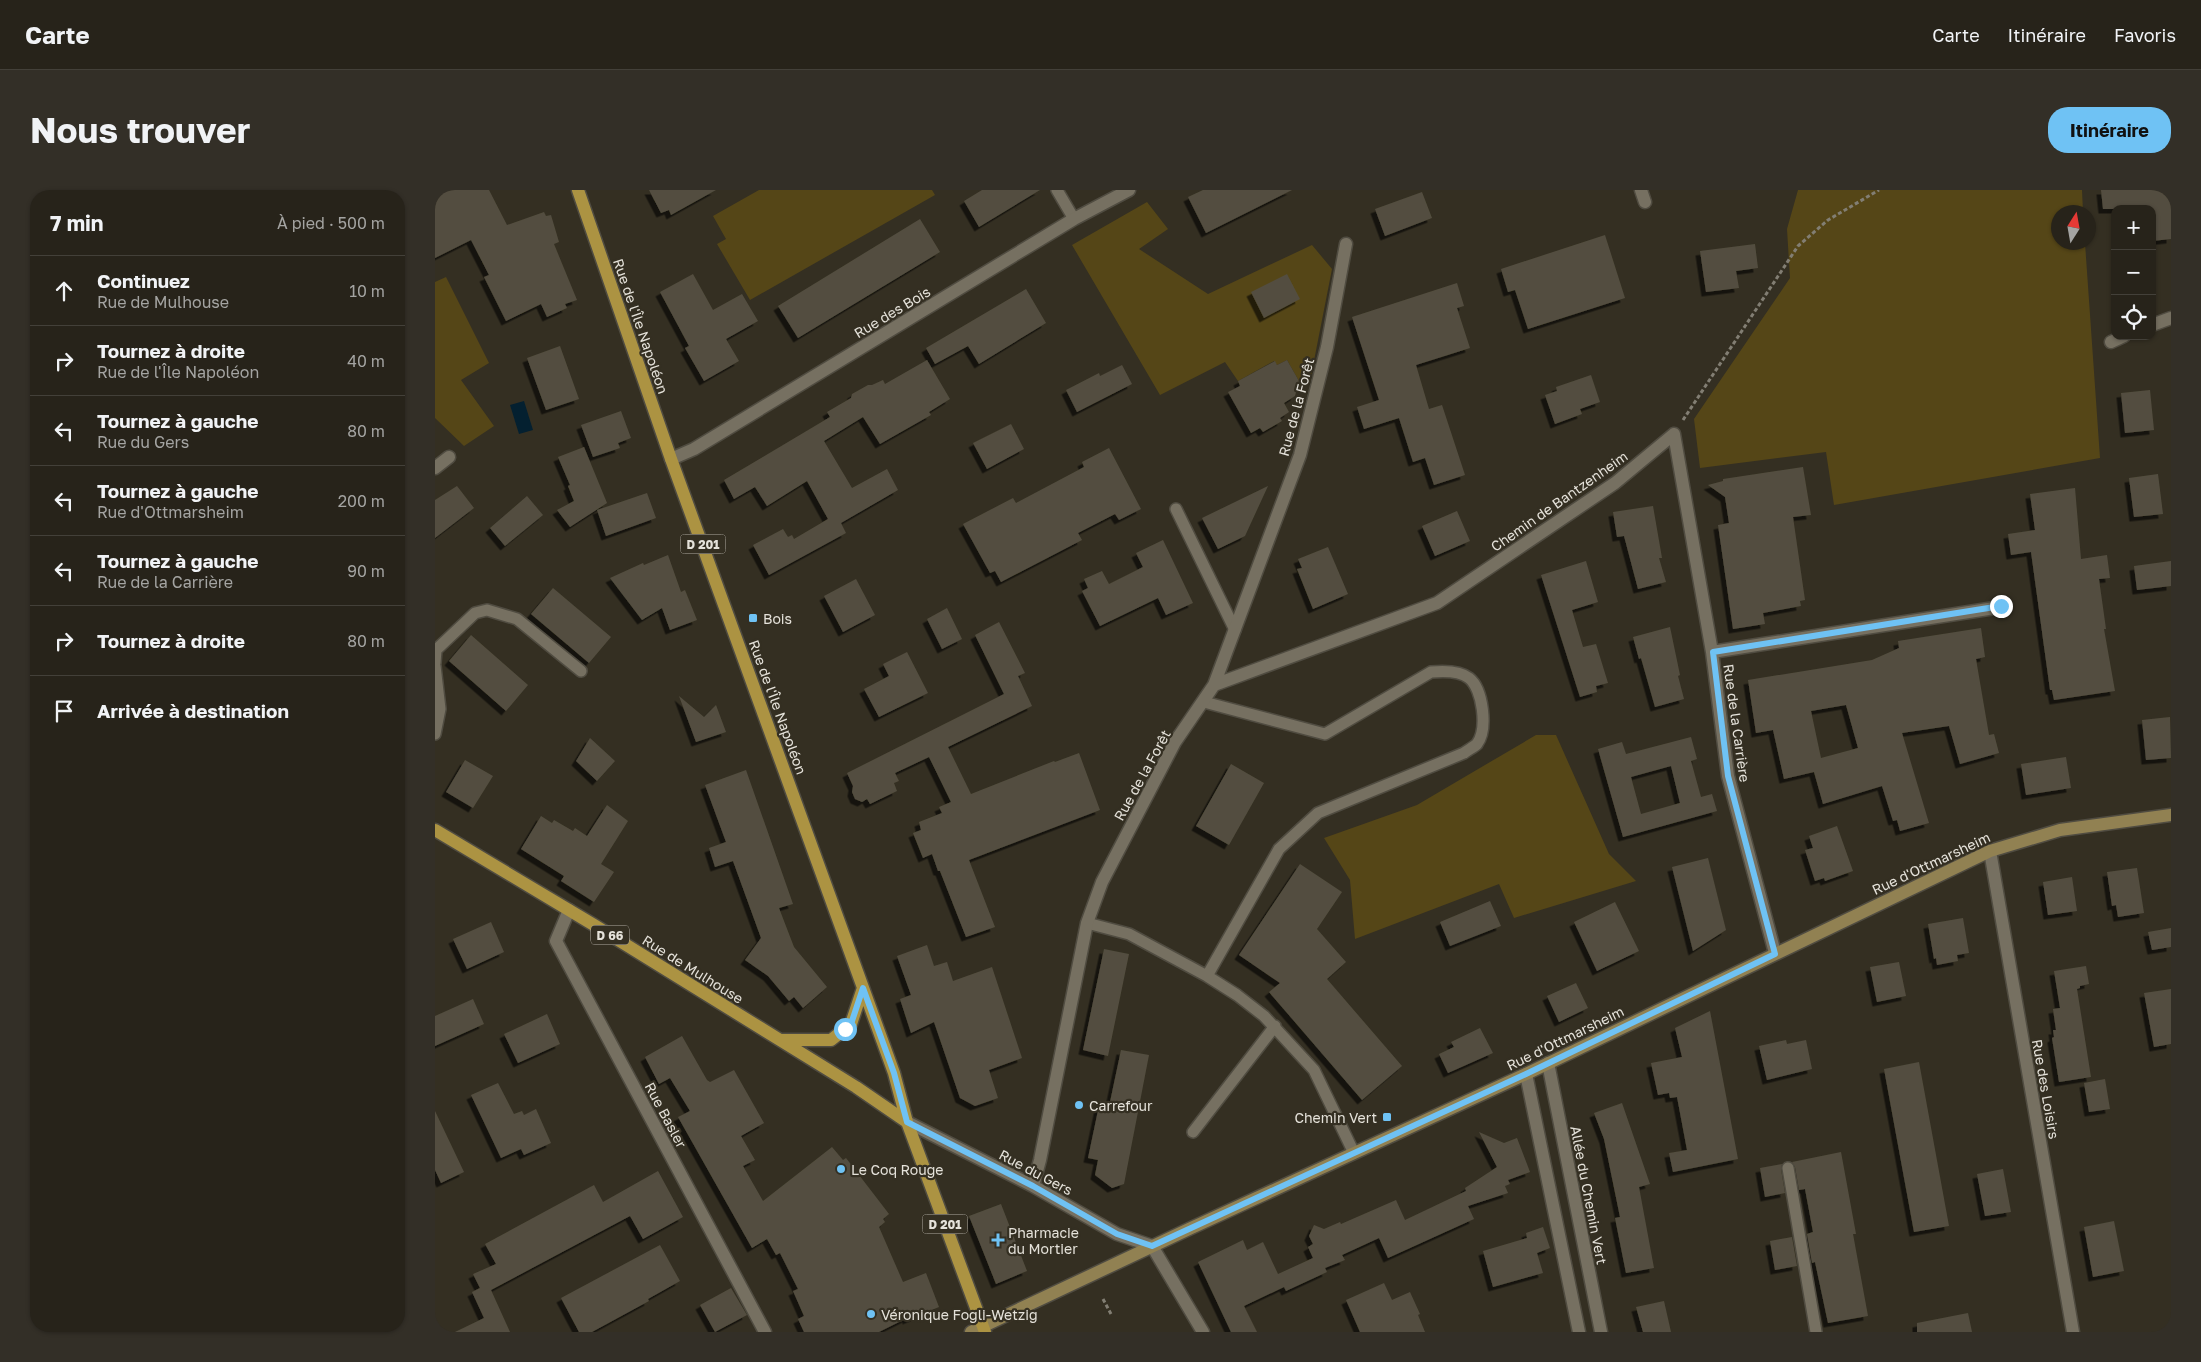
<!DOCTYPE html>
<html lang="fr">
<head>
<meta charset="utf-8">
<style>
  :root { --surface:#27231a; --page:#332f27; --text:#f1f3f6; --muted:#a4a4a2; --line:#434039; --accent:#6fc2f4 }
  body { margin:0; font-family:"Golos Text",sans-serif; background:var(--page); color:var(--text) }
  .controls { position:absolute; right:15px; top:15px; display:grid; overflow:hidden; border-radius:10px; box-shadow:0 1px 4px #0004 }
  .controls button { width:45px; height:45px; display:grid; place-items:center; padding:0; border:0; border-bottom:1px solid var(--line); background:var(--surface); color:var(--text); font:25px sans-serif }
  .compass { position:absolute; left:1616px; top:15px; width:45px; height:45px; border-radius:50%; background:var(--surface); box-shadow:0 1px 4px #0004; rotate:11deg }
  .stop { position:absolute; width:15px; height:15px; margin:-11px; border:4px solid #6fc2f4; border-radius:50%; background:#fff }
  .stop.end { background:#6fc2f4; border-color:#fff; box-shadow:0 1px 5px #0008 }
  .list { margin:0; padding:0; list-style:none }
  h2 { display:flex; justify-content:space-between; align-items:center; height:65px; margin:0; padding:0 20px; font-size:21px }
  h2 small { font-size:16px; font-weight:400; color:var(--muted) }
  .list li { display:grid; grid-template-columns:32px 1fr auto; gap:15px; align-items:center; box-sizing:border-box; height:70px; padding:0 20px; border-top:1px solid var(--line) }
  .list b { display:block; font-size:19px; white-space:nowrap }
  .list p { margin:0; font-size:16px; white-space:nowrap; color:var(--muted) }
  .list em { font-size:16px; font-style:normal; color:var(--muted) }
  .icon { flex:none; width:28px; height:28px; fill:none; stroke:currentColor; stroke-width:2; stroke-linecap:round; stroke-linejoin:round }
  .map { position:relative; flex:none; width:1736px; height:1142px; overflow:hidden; border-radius:20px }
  header { display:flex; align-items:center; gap:30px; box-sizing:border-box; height:70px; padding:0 25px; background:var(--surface); border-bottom:1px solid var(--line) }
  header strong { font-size:24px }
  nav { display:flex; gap:28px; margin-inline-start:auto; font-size:18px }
  .intro { display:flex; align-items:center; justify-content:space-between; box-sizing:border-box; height:120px; padding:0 30px }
  h1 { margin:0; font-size:35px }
  .button { padding:12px 22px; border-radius:20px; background:var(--accent); color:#111; font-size:18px; font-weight:700 }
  main { display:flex; gap:30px; padding:0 30px }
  aside { flex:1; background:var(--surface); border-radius:20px; box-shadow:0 1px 4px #0004 }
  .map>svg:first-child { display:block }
  .green { fill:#554617 }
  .water { fill:#042030 }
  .building { fill:#534e3f; fill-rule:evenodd; filter:url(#shadow) }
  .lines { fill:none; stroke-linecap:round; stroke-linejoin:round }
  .lane-casing { stroke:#504c41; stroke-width:14 }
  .street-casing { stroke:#504c41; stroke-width:15 }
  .secondary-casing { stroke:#504c41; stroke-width:15 }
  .primary-casing { stroke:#504c41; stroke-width:15 }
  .path { stroke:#827e73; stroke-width:3; stroke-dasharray:4 2.5; stroke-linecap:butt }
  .lane { stroke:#767061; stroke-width:11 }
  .street { stroke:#767061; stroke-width:12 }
  .secondary { stroke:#918152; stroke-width:12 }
  .primary { stroke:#ac9342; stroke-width:12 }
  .route { stroke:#6fc2f4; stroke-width:6 }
  .poi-dot { fill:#6fc2f4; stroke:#342f22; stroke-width:2 }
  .labels { text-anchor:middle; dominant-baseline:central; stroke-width:4.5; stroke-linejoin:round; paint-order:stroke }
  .shield { fill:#342f22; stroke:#b0aca3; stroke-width:1 }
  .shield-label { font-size:12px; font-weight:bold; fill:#e5e2da }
  .street-label { font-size:14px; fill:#e5e2da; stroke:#342f22 }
  .poi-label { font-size:14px; fill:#e5e2da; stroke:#342f22; text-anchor:start }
</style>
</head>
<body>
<header>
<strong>Carte</strong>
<nav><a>Carte</a><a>Itinéraire</a><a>Favoris</a></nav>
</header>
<div class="intro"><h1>Nous trouver</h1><a class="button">Itinéraire</a></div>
<main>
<aside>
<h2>7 min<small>À pied · 500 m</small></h2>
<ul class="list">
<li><svg class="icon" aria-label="ahead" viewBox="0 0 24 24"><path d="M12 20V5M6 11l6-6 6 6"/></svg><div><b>Continuez</b><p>Rue de Mulhouse</p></div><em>10 m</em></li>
<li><svg class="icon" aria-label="right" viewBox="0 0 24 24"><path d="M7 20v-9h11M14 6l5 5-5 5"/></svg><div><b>Tournez à droite</b><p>Rue de l'Île Napoléon</p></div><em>40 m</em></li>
<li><svg class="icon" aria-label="left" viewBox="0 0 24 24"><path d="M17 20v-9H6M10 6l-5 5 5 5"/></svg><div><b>Tournez à gauche</b><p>Rue du Gers</p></div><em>80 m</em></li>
<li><svg class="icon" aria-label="left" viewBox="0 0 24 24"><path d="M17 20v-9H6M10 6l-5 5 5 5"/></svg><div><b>Tournez à gauche</b><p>Rue d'Ottmarsheim</p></div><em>200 m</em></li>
<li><svg class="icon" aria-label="left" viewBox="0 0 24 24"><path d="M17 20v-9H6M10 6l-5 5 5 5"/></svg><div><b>Tournez à gauche</b><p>Rue de la Carrière</p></div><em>90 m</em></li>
<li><svg class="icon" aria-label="right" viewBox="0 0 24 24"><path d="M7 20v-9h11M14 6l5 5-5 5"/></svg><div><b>Tournez à droite</b></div><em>80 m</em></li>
<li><svg class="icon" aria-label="arrive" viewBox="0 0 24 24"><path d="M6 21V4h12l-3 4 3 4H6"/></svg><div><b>Arrivée à destination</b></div></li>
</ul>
</aside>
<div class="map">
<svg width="1736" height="1142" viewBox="0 0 1736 1142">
  <defs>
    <filter id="shadow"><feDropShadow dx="-4.5" dy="4.5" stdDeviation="0" flood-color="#0009"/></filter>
  </defs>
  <rect width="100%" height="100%" fill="#342f22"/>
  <path class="green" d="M324 0H497L500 5 315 110 282 54 291 49 278 26Z
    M1363 0H1647L1648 22H1624V52L1650 53 1665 268 1399 315 1391 262 1265 278 1259 229 1355 88 1352 39Z
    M712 12 733 39 704 59 773 104 877 55 897 79 875 191H864L852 170 842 175 839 171 803 191 790 172 725 205 637 55Z
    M11 87 54 173 26 190 59 236 29 256 0 228V92Z
    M1101 545H1121L1174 664 1201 691 1079 728 1064 694 920 749 915 690 889 648 982 615Z"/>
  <path class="water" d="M89 211 98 240 84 244 75 215Z"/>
  <path class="building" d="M0 0H54L72 35 109 22 111 26 116 25 124 52 119 54 142 110 130 114 132 118 112 127 106 114 71 131 49 87 54 85 36 50 0 68Z
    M214 0H281L236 25 234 20 226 23Z
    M547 0H605L544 37 529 11Z
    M768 0H857L771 43 753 7Z
    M1666 0H1736V49L1717 51V19H1668Z
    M987 2 997 28 950 46 940 19Z
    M485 29 505 62 363 148 343 116Z
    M1170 45 1190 108 1093 139 1080 100 1073 102 1066 79Z
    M1320 54 1323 78 1301 81 1304 98 1271 102 1265 61Z
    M258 84 278 120 307 104 323 131 291 149 304 171 269 191 250 158 254 156 225 102Z
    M852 84 865 109 829 128 816 102Z
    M1022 93 1029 116 1022 118 1035 158 981 175 994 219 1007 215 1030 285 999 295 990 268 978 272 964 228 929 239 922 217 944 210 917 127Z
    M591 99 611 133 544 174 533 156 500 174 491 158Z
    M125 156 144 209 111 220 92 168Z
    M492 170 515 209 494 222 496 225 445 254 428 227 389 251 417 298 452 279 463 300 406 333 411 343 334 385 318 355 348 339 353 347 357 345 359 349 393 329 372 291 332 316 320 297 299 309 289 290 395 227 392 222 416 208 417 204 433 195H437L448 190 450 194Z
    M852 170 864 191 860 206 849 213 854 222 845 228 847 231 828 242 825 238 816 243 793 202 805 196 803 191 840 171 842 175Z
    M687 175 697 194 642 222 631 200 664 183 665 186Z
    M1156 185 1165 212 1145 219 1147 224 1120 234 1110 205 1122 201 1121 197Z
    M1715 200 1719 240 1690 243 1686 203Z
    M186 221 196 248 183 253 185 258 158 267 146 235Z
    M576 234 589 259 552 279 538 253Z
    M149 257 172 313 135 337 122 320 139 311 133 296 135 295 123 267Z
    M674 258 706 319 684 330 680 324 643 343 647 350 566 392 560 381 555 383 528 334 578 308 581 313 649 277 647 272Z
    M1368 277 1376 325 1358 327 1370 410 1365 411 1366 416 1328 423 1330 434 1298 439 1283 335 1294 333 1290 307 1273 295 1288 291V289Z
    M1723 284 1728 324 1699 327 1694 288Z
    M22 296 39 318 0 348V310Z
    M833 296 810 346 783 359 767 328Z
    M1640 298 1646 369 1672 365 1675 388 1664 389 1671 439H1669L1680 501 1619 510 1617 500H1615L1596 362 1576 365 1573 344 1600 340 1595 304Z
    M212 303 221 328 171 346 162 320Z
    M92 306 108 325 70 356 55 338Z
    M1218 316 1227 368H1224L1231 392 1203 399 1189 346 1182 347 1178 322Z
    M1022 321 1035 351 1000 366 987 336Z
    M728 350 758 413 731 425 723 408 665 436 647 401 653 398 649 389 667 381 674 394 708 377 701 363Z
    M893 357 913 404 878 419 862 379 867 378 863 369Z
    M233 365 246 402 250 400 262 430 235 440 227 418 207 430 175 388 208 373 209 375Z
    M1151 371 1163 412 1137 420 1148 457 1161 454 1173 493 1161 496 1162 502 1145 507 1106 385Z
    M1736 371V396L1702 400 1699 376Z
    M421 389 440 425 408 442 389 406Z
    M118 398 176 447 154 473 96 424Z
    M512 418 527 449 507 459 492 429Z
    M564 432 590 483 583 486 597 516 513 557 536 604 619 571 620 572 644 563 665 620 534 670 560 737 531 747 505 681H503L497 664 488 668 478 643 486 640 484 632 507 623 504 617 516 612 494 567 460 583 464 591 459 593 462 601 435 614 432 609 427 612 420 609 417 602 418 596 412 583 569 504 540 445Z
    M1235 437 1245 485 1243 486 1249 509 1220 517 1206 468 1204 469 1198 447Z
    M1546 438 1550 467 1541 469 1554 545 1559 544 1564 563 1525 574 1514 536 1467 543 1494 633 1465 641 1462 630 1458 631 1447 596 1388 614 1379 582 1349 589 1338 540 1321 543 1313 490 1437 470 1464 458 1463 451ZM1411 515 1423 558 1386 568 1376 521Z
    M36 445 93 495 71 521 14 471Z
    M472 462 493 503 444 527 429 499 454 486 448 474Z
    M244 506 269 527 281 515 291 542 261 552Z
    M1735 527 1736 568 1711 570 1707 530Z
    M1256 547 1262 569 1256 571 1266 607 1277 604 1282 621 1188 647 1163 559 1187 552 1191 564ZM1236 576 1245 613 1206 624 1196 587Z
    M155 548 180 571 162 591 141 571Z
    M1631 567 1636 598 1591 605 1586 574Z
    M30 570 58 586 38 618 11 602Z
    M796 574 829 593 794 655 761 636Z
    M311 580 358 714 344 718 359 757 392 797 368 818 359 807 354 811 333 786 310 770 326 748 298 671 280 677 274 658 291 652 270 595Z
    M172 615 193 631 166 674 179 682 159 712 126 691 129 686 86 659 106 626 117 633 119 630 138 641 140 638 152 646Z
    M1402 636 1418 681 1390 691 1389 688 1380 691 1370 660 1378 658 1374 646Z
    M1273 668 1291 740 1258 761 1237 677Z
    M865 674 907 702 882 739 911 772 892 789 967 876 927 910 834 802 845 793 804 765Z
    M1702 678 1709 723 1683 727 1681 715 1677 716 1672 682Z
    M1637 687 1642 721 1613 725 1608 692Z
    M1055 711 1066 736 1015 756 1005 732Z
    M1180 712 1204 761 1162 781 1139 732Z
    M1528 728 1534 763 1522 765 1523 771 1502 775 1501 768 1499 769 1493 734Z
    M56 732 69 762 32 779 18 749Z
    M1736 738V757L1717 760 1713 742Z
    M492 755 499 776 512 772 518 791 557 777 587 868 554 880 563 908 540 916 525 908 499 832 476 843 465 809 476 805 462 766Z
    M669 759 694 764 673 866 648 860Z
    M1464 772 1471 806 1442 812 1435 777Z
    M1651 776 1654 794 1645 796V798L1642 799 1656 887 1624 892 1617 848 1619 847 1618 840H1621L1618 819 1625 818 1619 781Z
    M1141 793 1153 818 1124 832 1112 806Z
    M1736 799V854L1719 857 1709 803Z
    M38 809 49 834 0 856V826Z
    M1275 821 1303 969 1238 982 1234 963 1252 960 1242 907 1235 908 1234 903 1223 905 1216 873 1247 867 1240 838Z
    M112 824 125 854 83 873 69 844Z
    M1045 838 1058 863 1013 883 1004 864 1019 857 1016 852Z
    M247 846 272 890 275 892 299 880 329 933 306 946 320 970 308 976 328 1011 397 957 408 970 411 968 454 1024 448 1029 450 1032 444 1037 468 1092 491 1083 504 1117 472 1130V1128L444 1142H369L363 1129 369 1126 358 1101 363 1099 345 1063 341 1065 332 1049 317 1058 243 927 255 921 235 888 224 894 210 867Z
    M1351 850 1352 854 1371 850 1377 879 1332 890 1324 856Z
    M686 860 714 865 689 994 677 998 660 985 663 970 653 968 665 911 675 912Z
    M1484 872 1514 1036 1479 1042 1449 879Z
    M1670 889 1675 919 1654 922 1649 893Z
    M63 893 79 924 87 921 89 925 101 919 116 953 89 965 86 959 66 968 36 905Z
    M1187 913 1215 994 1204 997 1219 1078 1191 1083 1180 1028 1185 1027 1169 949 1159 923Z
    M0 921 29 982 6 993 0 980Z
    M1044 942 1069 953 1082 948 1095 982 1073 990 1075 994 1070 996 1073 1003 1033 1016 1039 1029 953 1068 944 1048 907 1065 910 1070 890 1078 892 1082 851 1101 849 1097 809 1116 822 1142H796L763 1072 808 1050 812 1060 828 1052 843 1084 878 1068 873 1057 878 1054 874 1046 879 1035 889 1039 905 1032 906 1034 961 1010 970 1030 1031 1001 1030 998 1062 977Z
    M1406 962 1421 1044H1418L1433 1126 1393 1133 1380 1072 1377 1073 1372 1044 1378 1042 1370 999 1364 1000 1360 977 1357 972Z
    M1347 974 1346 979 1350 1003 1330 1007 1325 978Z
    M1568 979 1576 1022 1550 1026 1542 984Z
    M223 981 248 1027 208 1049 195 1026 56 1100 75 1142H20L49 1128 37 1102 45 1098 38 1084 61 1074 50 1054 159 995 168 1012Z
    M566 1014 592 1081 561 1094 534 1026Z
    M1679 1031 1689 1081 1658 1087 1649 1037Z
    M1108 1037 1115 1058 1102 1063 1108 1083 1058 1097 1048 1061 1092 1048 1091 1043Z
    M1357 1047 1362 1076 1340 1080 1335 1051Z
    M225 1055 245 1091 213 1109 214 1111 157 1142H144L126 1108Z
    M949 1093 957 1110 975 1102 985 1124 983 1125 990 1142H925L911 1110Z
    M296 1098 312 1125 280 1142 265 1115Z
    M1229 1111 1236 1142H1208L1201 1117Z
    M1533 1123 1537 1142H1482V1133Z"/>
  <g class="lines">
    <defs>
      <path id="lane" d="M622 0 639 29
        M741 319 800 440
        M0 473 1 460 40 423 52 420 82 429 146 481
        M0 476 5 519 0 544
        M769 512 890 544 996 482C1007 481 1024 480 1034 488 1048 499 1053 539 1042 554 1039 557 1033 560 1029 563L883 623 844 659 772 786
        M652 733 694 744 772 786 802 805 829 826 879 880 919 963
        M758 942 840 836
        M1353 978 1381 1142"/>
      <path id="street" d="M1206 0 1210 12
        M1717 135 1736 128
        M1676 152 1689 146
        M1239 244 1277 462 1293 586 1340 763
        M236 269 259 259 639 29 694 0
        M0 278 14 267
        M1277 462 1566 417
        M779 495 1002 413 1180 293 1239 244
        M1555 661 1638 1142
        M134 720 121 751 330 1142
        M1113 873 1166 1142
        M1091 884 1144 1142
        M472 932 598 996 682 1044 717 1056 768 1142
        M598 996 605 970 652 733 667 692 740 552 779 495 865 265 892 157 911 54"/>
      <path id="secondary" d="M536 1142 754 1039 1091 884 1555 661 1625 640 1736 625"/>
      <path id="primary" d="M143 0 236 269 459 883 472 932 550 1142
        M0 640 159 735 421 897 472 932
        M345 850H396L416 834 428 798"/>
    </defs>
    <use href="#lane" class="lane-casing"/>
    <use href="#street" class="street-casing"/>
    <use href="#secondary" class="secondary-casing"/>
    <use href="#primary" class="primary-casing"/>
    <path class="path" d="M1248 230 1363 56 1393 30 1444 0
      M668 1109 676 1124"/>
    <use href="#lane" class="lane"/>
    <use href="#street" class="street"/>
    <use href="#secondary" class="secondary"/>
    <use href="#primary" class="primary"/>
  </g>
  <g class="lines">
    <path class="route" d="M410 839 416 834 428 798 459 883 472 932 598 996 682 1044 717 1056 1091 884 1340 764 1293 586 1278 462 1566 416"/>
  </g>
  <g class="poi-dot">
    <rect x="313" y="423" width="10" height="10" rx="2.5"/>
    <circle cx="644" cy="915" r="5"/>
    <rect x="947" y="922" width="10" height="10" rx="2.5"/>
    <circle cx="406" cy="979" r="5"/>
    <path d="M560.5 1042.5h5v5h5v5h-5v5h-5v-5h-5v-5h5z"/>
    <circle cx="436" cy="1124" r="5"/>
  </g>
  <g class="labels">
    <g class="shield">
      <rect x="245.5" y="344.5" width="45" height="19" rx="4"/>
      <rect x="156" y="735.5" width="38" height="19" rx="4"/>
      <rect x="487.5" y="1024.5" width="45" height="19" rx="4"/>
    </g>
    <g class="shield-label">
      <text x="268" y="354">D 201</text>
      <text x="175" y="745">D 66</text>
      <text x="510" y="1034">D 201</text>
    </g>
    <g class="street-label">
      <text transform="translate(457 122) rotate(-31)">Rue des Bois</text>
      <text transform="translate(206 136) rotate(71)">Rue de l'Île Napoléon</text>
      <text transform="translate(861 217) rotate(-75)">Rue de la Forêt</text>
      <text transform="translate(1124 311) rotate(-35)">Chemin de Bantzenheim</text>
      <text transform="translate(343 517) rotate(70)">Rue de l'Île Napoléon</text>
      <text transform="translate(1302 533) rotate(82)">Rue de la Carrière</text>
      <text transform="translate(707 585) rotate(-61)">Rue de la Forêt</text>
      <text transform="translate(1496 673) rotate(-25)">Rue d'Ottmarsheim</text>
      <text transform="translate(258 779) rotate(32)">Rue de Mulhouse</text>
      <text transform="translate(1130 848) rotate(-26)">Rue d'Ottmarsheim</text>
      <text transform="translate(1611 899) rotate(80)">Rue des Loisirs</text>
      <text transform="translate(231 925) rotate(62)">Rue Basler</text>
      <text transform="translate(601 982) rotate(28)">Rue du Gers</text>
      <text transform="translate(1154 1005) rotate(79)">Allée du Chemin Vert</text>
    </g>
    <g class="poi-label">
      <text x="328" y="428">Bois</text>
      <text x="654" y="915">Carrefour</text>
      <text x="942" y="927" text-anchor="end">Chemin Vert</text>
      <text x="416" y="979">Le Coq Rouge</text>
      <text x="573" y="1042">Pharmacie<tspan x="573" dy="16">du Mortier</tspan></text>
      <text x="446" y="1124">Véronique Fogli-Wetzig</text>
    </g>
  </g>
</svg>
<div class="controls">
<button>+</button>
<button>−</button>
<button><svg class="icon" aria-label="locate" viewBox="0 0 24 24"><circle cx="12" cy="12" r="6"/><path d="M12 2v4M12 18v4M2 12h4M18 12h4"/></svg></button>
</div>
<svg class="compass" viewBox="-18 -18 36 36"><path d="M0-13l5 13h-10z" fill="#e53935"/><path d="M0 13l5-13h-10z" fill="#a4a4a2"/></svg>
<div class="stop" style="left:410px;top:839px"></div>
<div class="stop end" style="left:1566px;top:416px"></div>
</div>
</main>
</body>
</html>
